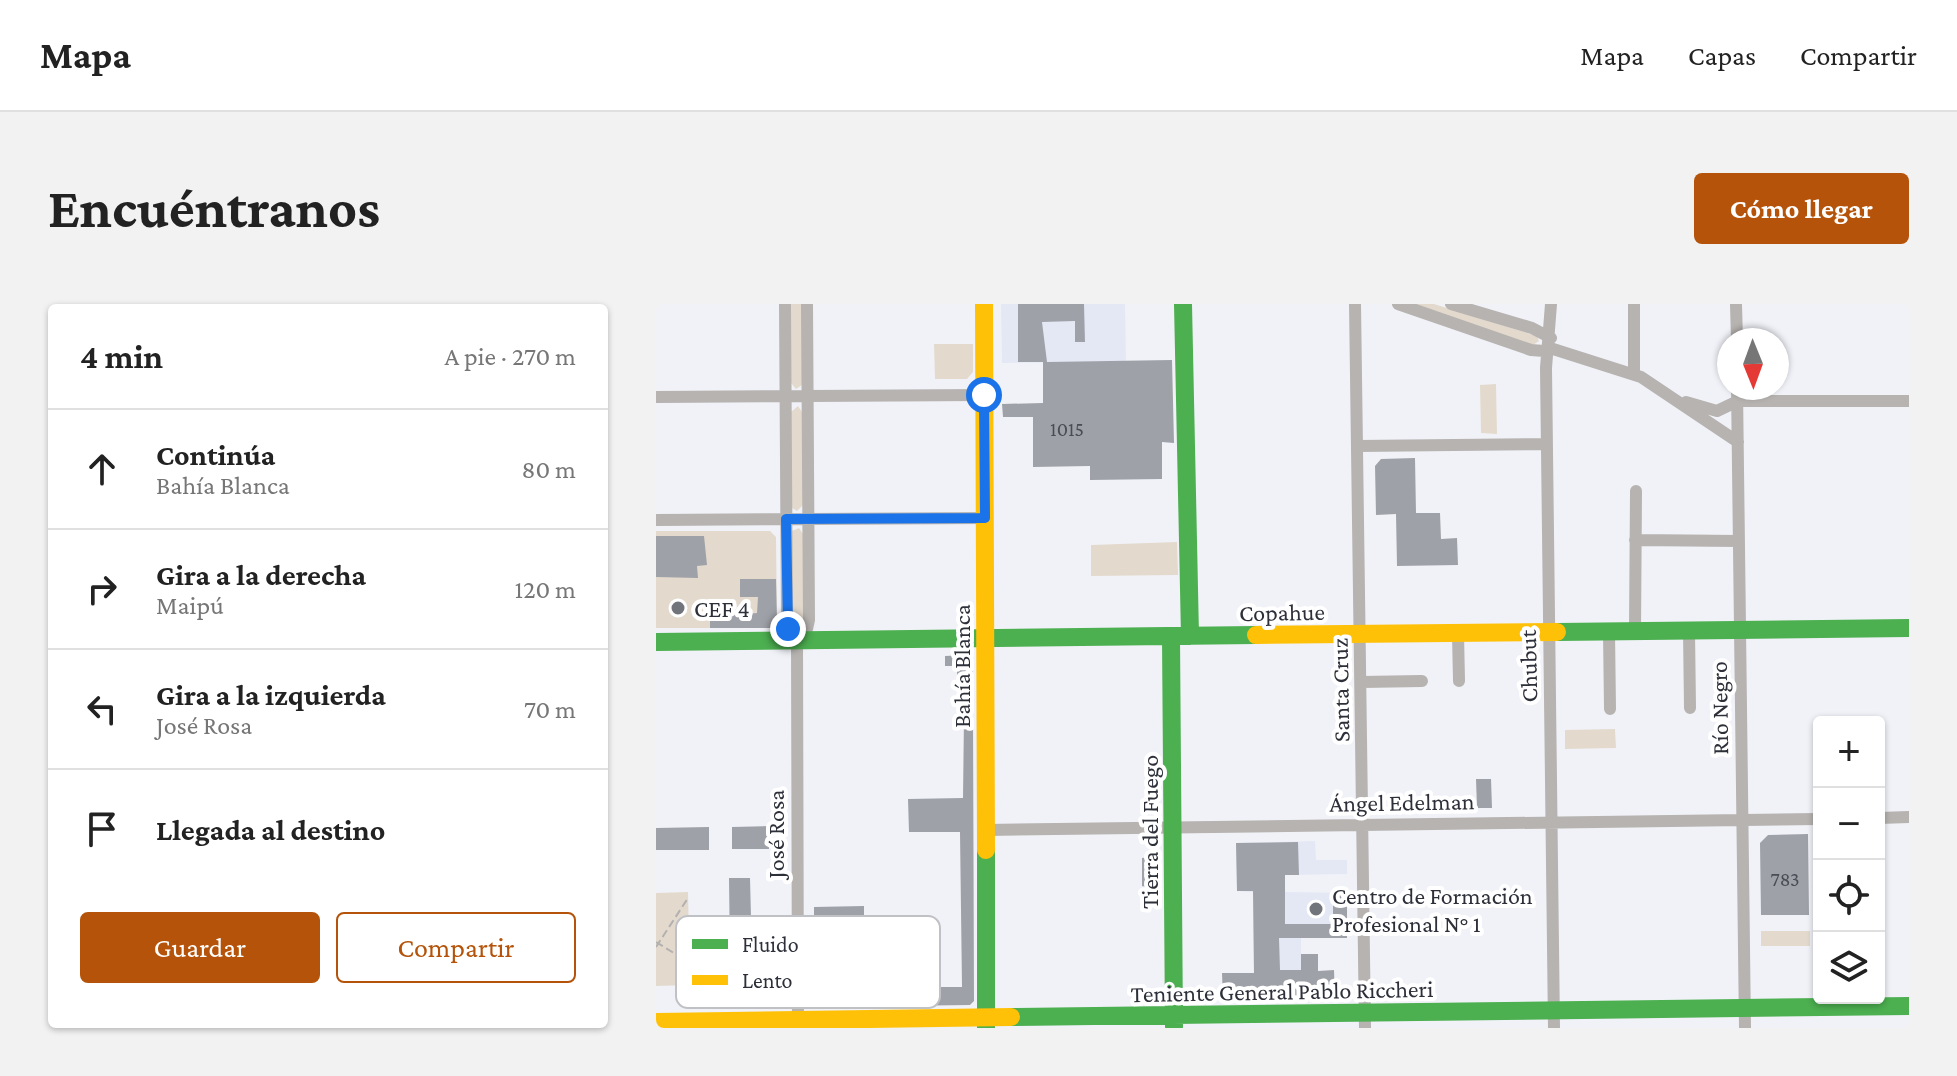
<!DOCTYPE html>
<html lang="es">
<head>
<meta charset="utf-8">
<style>
  :root { --surface:#fff; --page:#f2f2f2; --text:#222; --muted:#767676; --line:#e0e0e0; --accent:#b45309 }
  body { margin:0; font-family:"Crimson Pro",serif; background:var(--page); color:var(--text) }
  .controls { position:absolute; right:24px; bottom:24px; display:grid; overflow:hidden; border-radius:8px; box-shadow:0 2px 6px #0004 }
  .controls button { width:72px; height:72px; display:grid; place-items:center; padding:0; border:0; border-bottom:2px solid var(--line); background:var(--surface); color:var(--text); font:40px sans-serif }
  .compass { position:absolute; left:1061px; top:24px; width:72px; height:72px; border-radius:50%; background:var(--surface); box-shadow:0 2px 6px #0004; rotate:179deg }
  .stop { position:absolute; width:24px; height:24px; margin:-18px; border:6px solid #1a73e8; border-radius:50%; background:#fff }
  .stop.end { background:#1a73e8; border-color:#fff; box-shadow:0 2px 8px #0008 }
  .list { margin:0; padding:0; list-style:none }
  h2 { display:flex; justify-content:space-between; align-items:center; height:104px; margin:0; padding:0 32px; font-size:34px }
  h2 small { font-size:26px; font-weight:400; color:var(--muted) }
  .list li { display:grid; grid-template-columns:52px 1fr auto; gap:24px; align-items:center; box-sizing:border-box; height:120px; padding:0 32px; border-top:2px solid var(--line) }
  .list b { display:block; font-size:30px; white-space:nowrap }
  .list p { margin:0; font-size:26px; white-space:nowrap; color:var(--muted) }
  .list em { font-size:26px; font-style:normal; color:var(--muted) }
  .actions { display:flex; gap:16px; padding:24px 32px }
  .actions a { flex:1; padding:18px 0; border:2px solid var(--accent); border-radius:8px; text-align:center; font-size:28px; color:var(--accent) }
  .actions .main { background:var(--accent); color:#fff }
  .icon { flex:none; width:44px; height:44px; fill:none; stroke:currentColor; stroke-width:2; stroke-linecap:round; stroke-linejoin:round }
  .map { position:relative; flex:none; width:1253px; height:724px; overflow:hidden; border-radius:8px }
  header { display:flex; align-items:center; gap:48px; box-sizing:border-box; height:112px; padding:0 40px; background:var(--surface); border-bottom:2px solid var(--line) }
  header strong { font-size:38px }
  nav { display:flex; gap:44px; margin-inline-start:auto; font-size:28px }
  .intro { display:flex; align-items:center; justify-content:space-between; box-sizing:border-box; height:192px; padding:0 48px }
  h1 { margin:0; font-size:56px }
  .button { padding:20px 36px; border-radius:8px; background:var(--accent); color:#fff; font-size:28px; font-weight:700 }
  main { display:flex; gap:48px; padding:0 48px }
  aside { flex:1; background:var(--surface); border-radius:8px; box-shadow:0 2px 6px #0004 }
  .map>svg:first-child { display:block }
  .built { fill:#e4e8f5 }
  .green { fill:#e3dacd }
  .building { fill:#9fa1a8 }
  .lines { fill:none; stroke-linecap:round; stroke-linejoin:round }
  .path { stroke:#b3b1b0; stroke-width:2; stroke-dasharray:8 4; stroke-linecap:butt }
  .street { stroke:#b6b3b0; stroke-width:12 }
  .fast { stroke:#4caf50; stroke-width:18 }
  .slow { stroke:#ffc107; stroke-width:18 }
  .route { stroke:#1a73e8; stroke-width:10 }
  .poi-dot { fill:#72747c; stroke:#fff; stroke-width:3 }
  .labels { text-anchor:middle; dominant-baseline:central; stroke-width:8; stroke-linejoin:round; paint-order:stroke }
  .number-label { font-size:20px; fill:#4a4c55 }
  .poi-label { font-size:24px; fill:#2d3039; stroke:#fff; text-anchor:start }
  .street-label { font-size:24px; fill:#2d3039; stroke:#fff }
  .key { fill:#fff; stroke:#c0c1c4; stroke-width:2 }
  .key-label { font-size:22px; fill:#2d3039 }
</style>
</head>
<body>
<header>
<strong>Mapa</strong>
<nav><a>Mapa</a><a>Capas</a><a>Compartir</a></nav>
</header>
<div class="intro"><h1>Encuéntranos</h1><a class="button">Cómo llegar</a></div>
<main>
<aside>
<h2>4 min<small>A pie · 270 m</small></h2>
<ul class="list">
<li><svg class="icon" aria-label="ahead" viewBox="0 0 24 24"><path d="M12 20V5M6 11l6-6 6 6"/></svg><div><b>Continúa</b><p>Bahía Blanca</p></div><em>80 m</em></li>
<li><svg class="icon" aria-label="right" viewBox="0 0 24 24"><path d="M7 20v-9h11M14 6l5 5-5 5"/></svg><div><b>Gira a la derecha</b><p>Maipú</p></div><em>120 m</em></li>
<li><svg class="icon" aria-label="left" viewBox="0 0 24 24"><path d="M17 20v-9H6M10 6l-5 5 5 5"/></svg><div><b>Gira a la izquierda</b><p>José Rosa</p></div><em>70 m</em></li>
<li><svg class="icon" aria-label="arrive" viewBox="0 0 24 24"><path d="M6 21V4h12l-3 4 3 4H6"/></svg><div><b>Llegada al destino</b></div></li>
</ul>
<div class="actions"><a class="main">Guardar</a><a>Compartir</a></div>
</aside>
<div class="map">
<svg width="1253" height="724" viewBox="0 0 1253 724">
  <rect width="100%" height="100%" fill="#f1f2f8"/>
  <path class="built" d="M345 0H469L470 57 346 59Z
    M659 537 660 556H691V570L629 571V588L691 589V634H645V696L598 697 597 588 581 587 580 539Z"/>
  <path class="green" d="M135 0H146V81L140 85 135 79Z
    M757 0H778L881 32 883 37 877 41Z
    M278 40H317V68L311 75H279Z
    M840 80 841 130 825 129 824 81Z
    M142 102 146 108 147 201 141 207 136 204 135 108Z
    M143 224 147 230 148 320 142 326 136 320V227Z
    M0 227H114L120 233 121 318 115 324H0Z
    M521 238 522 271 435 272V241Z
    M959 425 960 444 909 445V426Z
    M32 588 34 681 0 682V589Z
    M1105 627H1154V642H1105Z"/>
  <path class="building" d="M362 0H428L429 38H419V17L386 18 391 58 516 56 518 139 506 138V175L434 176V162L377 163V113H347L346 100 387 99V58H362Z
    M759 154 760 209H784L785 235 801 234 802 261 741 262 740 210 720 211 719 162 725 155Z
    M0 232H48L51 261 41 262 42 274 0 273Z
    M84 275H120L121 318 115 324H54V313L101 309 102 293H84Z
    M312 351 317 357V384H301V362H289V352Z
    M308 412H317L318 697 314 701 163 703 158 698V603L208 602V649H183V669H206V657H282V683H306L304 528H253L252 495 307 494Z
    M820 475H835L836 504H821Z
    M113 522V545H76V523Z
    M53 523V546H0V524Z
    M1152 530 1153 611H1105L1104 539 1112 531Z
    M642 538 643 571H629V620H677V589H691V634H623L624 666H645V650H662V667L678 666 679 696 567 697 566 669H598L597 587H581L580 539Z
    M501 552 504 581 490 583 486 582V554Z
    M73 574H94L96 652H115V677L53 679V653H74Z"/>
  <g class="lines">
    <path class="path" d="M0 638 34 659
      M0 643 32 594"/>
    <path class="street" d="M129 0 131 317 141 336 142 722
      M699 0 709 724
      M742 0 875 46 888 47 894 44 985 73 1082 138
      M795 0 876 24 895 34
      M895 0 890 64 898 724
      M978 0V70
      M1080 0 1081 36
      M1081 84 1089 724
      M0 93 328 91
      M1082 97H1253
      M1030 98 1061 107 1082 97
      M702 142 891 140
      M0 216 329 214
      M979 236 1083 237
      M1033 327 1034 404
      M953 328 954 405
      M979 328 980 187
      M802 330 803 377
      M141 336 151 325 153 316 151 0
      M706 378 766 377
      M1223 514 1253 513
      M330 526 1163 515"/>
    <path class="fast" d="M527 0 534 332
      M901 328 1253 324
      M515 333 518 722
      M0 338 600 331
      M330 546V724
      M355 713 1253 702"/>
    <path class="slow" d="M328 0 330 546
      M600 331 901 328
      M0 718 355 713"/>
  </g>
  <g class="lines">
    <path class="route" d="M132 325 130 215 329 214 328 91"/>
  </g>
  <g class="poi-dot">
    <circle cx="22" cy="304" r="8"/>
    <circle cx="660" cy="605" r="8"/>
  </g>
  <g class="labels">
    <g class="number-label">
      <text x="411" y="125">1015</text>
      <text x="1129" y="575">783</text>
    </g>
    <g class="poi-label">
      <text x="38" y="304">CEF 4</text>
      <text x="676" y="591">Centro de Formación<tspan x="676" dy="28">Profesional N° 1</tspan></text>
    </g>
    <g class="street-label">
      <text transform="translate(626 308) rotate(-1)">Copahue</text>
      <text transform="translate(305 362) rotate(-90)">Bahía Blanca</text>
      <text transform="translate(872 362) rotate(-91)">Chubut</text>
      <text transform="translate(684 386) rotate(-91)">Santa Cruz</text>
      <text transform="translate(1063 404) rotate(-91)">Río Negro</text>
      <text transform="translate(746 498) rotate(-1)">Ángel Edelman</text>
      <text transform="translate(493 528) rotate(-90)">Tierra del Fuego</text>
      <text transform="translate(119 530) rotate(-90)">José Rosa</text>
      <text transform="translate(626 687) rotate(-1)">Teniente General Pablo Riccheri</text>
    </g>
  </g>
  <rect x="20" y="612" width="264" height="92" rx="12" class="key"/>
  <rect x="36" y="635" width="36" height="10" fill="#4caf50"/>
  <rect x="36" y="671" width="36" height="10" fill="#ffc107"/>
  <g class="key-label">
    <text x="86" y="648">Fluido</text>
    <text x="86" y="684">Lento</text>
  </g>
</svg>
<div class="controls">
<button>+</button>
<button>−</button>
<button><svg class="icon" aria-label="locate" viewBox="0 0 24 24"><circle cx="12" cy="12" r="6"/><path d="M12 2v4M12 18v4M2 12h4M18 12h4"/></svg></button>
<button><svg class="icon" aria-label="layers" viewBox="0 0 24 24"><path d="M12 4l9 5-9 5-9-5zM3 14l9 5 9-5"/></svg></button>
</div>
<svg class="compass" viewBox="-18 -18 36 36"><path d="M0-13l5 13h-10z" fill="#e53935"/><path d="M0 13l5-13h-10z" fill="#767676"/></svg>
<div class="stop" style="left:328px;top:91px"></div>
<div class="stop end" style="left:132px;top:325px"></div>
</div>
</main>
</body>
</html>
